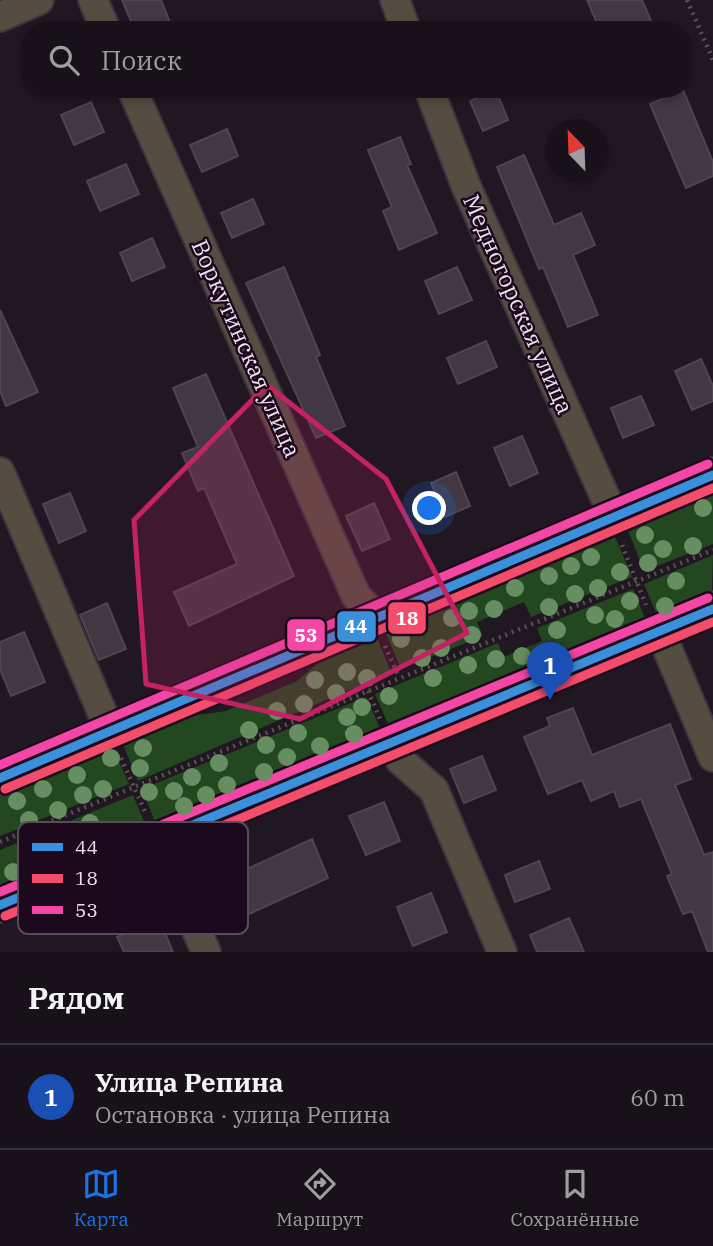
<!DOCTYPE html>
<html lang="ru">
<head>
<meta charset="utf-8">
<style>
  :root { --surface:#19111a; --page:#221a23; --text:#f1f3f6; --muted:#9f9da2; --line:#373139; --accent:#1a73e8 }
  body { margin:0; font-family:"IBM Plex Serif",serif; background:var(--page); color:var(--text) }
  .compass { position:absolute; left:545px; top:119px; width:63px; height:63px; border-radius:50%; background:var(--surface); box-shadow:0 4px 10px #0003; rotate:337deg }
  .you { position:absolute; left:430px; top:509px; width:24px; height:24px; margin:-18px; border:5px solid #fff; border-radius:50%; background:#1a73e8; box-shadow:0 0 0 10px #1a73e833 }
  .badge { display:grid; place-items:center; width:46px; height:46px; border-radius:50%; background:var(--accent); color:#fff; font-size:23px; font-weight:700 }
  .pin { position:absolute; translate:-50% -58px; filter:drop-shadow(0 2px 4px #0008) }
  .pin::after { content:''; position:absolute; top:37px; width:24px; height:21px; background:inherit; clip-path:polygon(0 0,100% 0,50% 100%) }
  .list { margin:0; padding:0; list-style:none }
  h2 { display:flex; justify-content:space-between; align-items:center; height:91px; margin:0; padding:0 28px; font-size:30px }
  h2 small { font-size:23px; font-weight:400; color:var(--muted) }
  .list li { display:grid; grid-template-columns:46px 1fr auto; gap:21px; align-items:center; box-sizing:border-box; height:105px; padding:0 28px; border-top:2px solid var(--line) }
  .list b { display:block; font-size:26px; white-space:nowrap }
  .list p { margin:0; font-size:23px; white-space:nowrap; color:var(--muted) }
  .list em { font-size:23px; font-style:normal; color:var(--muted) }
  .icon { flex:none; width:38px; height:38px; fill:none; stroke:currentColor; stroke-width:2; stroke-linecap:round; stroke-linejoin:round }
  .map { position:relative; flex:none; width:713px; height:952px; overflow:hidden }
  .search { position:absolute; background:var(--surface); box-shadow:0 4px 10px #0003; left:21px; right:21px; top:21px; height:77px; display:flex; align-items:center; gap:18px; box-sizing:border-box; padding:0 24px; border-radius:28px; color:var(--muted); font-size:26px }
  .sheet { height:196px; background:var(--surface) }
  nav { display:flex; justify-content:space-around; align-items:center; box-sizing:border-box; height:98px; border-top:2px solid var(--line); background:var(--surface); font-size:19px; color:var(--muted) }
  nav a { display:grid; justify-items:center; gap:4px }
  nav .on { color:var(--accent) }
  .map>svg:first-child { display:block }
  .green { fill:#23471f }
  .building { fill:#413842; stroke:#4e454e; stroke-width:2 }
  .lines { fill:none; stroke-linecap:round; stroke-linejoin:round }
  .minor-casing { stroke:#3d343e; stroke-width:32 }
  .tertiary-casing { stroke:#3d343e; stroke-width:38 }
  .path { stroke:#59524d; stroke-width:4.5; stroke-dasharray:2 5; stroke-linecap:butt }
  .minor { stroke:#554d41; stroke-width:28 }
  .tertiary { stroke:#554d41; stroke-width:35 }
  .bus-1-casing { stroke:#1c091d; stroke-width:14 }
  .bus-2-casing { stroke:#1c091d; stroke-width:14 }
  .bus-3-casing { stroke:#1c091d; stroke-width:14 }
  .bus-1 { stroke:#3a90db; stroke-width:9 }
  .bus-2 { stroke:#f44d6c; stroke-width:9 }
  .bus-3 { stroke:#f346a5; stroke-width:9 }
  .tree { fill:#668e61 }
  .marked { fill:#c42262; fill-opacity:0.2; stroke:#c42262; stroke-width:5; stroke-linejoin:round }
  .labels { text-anchor:middle; dominant-baseline:central; stroke-width:5; stroke-linejoin:round; paint-order:stroke }
  .street-label { font-size:23px; fill:#eee0ee; stroke:#1c091d }
  .key { fill:#1c091d; stroke:#5b4a5c; stroke-width:2 }
  .key-label { font-size:19px; fill:#eee0ee }
  .line-badge { stroke:#1c091d; stroke-width:2.5 }
  .badge-label { font-size:19px; text-anchor:middle; font-weight:bold; fill:#fff }
</style>
</head>
<body>
<div class="map">
<svg width="713" height="952" viewBox="0 0 713 952">
  <rect width="100%" height="100%" fill="#211722"/>
  <path class="green" d="M713 491V544L644 571 627 528Z
    M613 532 632 577 531 617 524 602 477 622 483 636 401 669 385 631Z
    M713 555 712 591 656 613 644 584Z
    M633 589 645 618 388 724 375 694 498 643 504 657 542 641 537 628Z
    M375 633 391 672 138 781 122 742 176 718 226 711 297 681 324 658Z
    M366 697 380 728 155 822 142 789Z
    M112 745 129 784 0 836V793Z
    M133 795 146 826 0 887V850Z"/>
  <path class="building" d="M122 0H161L173 30H135Z
    M587 0H642L655 30H600Z
    M496 90 508 120 483 131 470 101Z
    M683 90 713 162V176L686 188 650 104Z
    M91 102 104 132 74 145 61 115Z
    M227 129 238 156 202 172 190 145Z
    M400 137 411 164 407 165 437 233 399 250 383 211 392 207 368 150Z
    M524 155 554 225 581 213 595 245 573 255 598 315 568 327 543 267 539 269 497 167Z
    M126 164 139 194 100 211 87 181Z
    M253 199 264 224 232 238 221 213Z
    M152 238 165 267 132 281 120 253Z
    M284 267 320 355 316 357 345 426 316 438 246 283Z
    M457 267 472 300 439 314 425 281Z
    M0 310 38 392 6 406 0 391Z
    M486 341 497 367 458 384 447 358Z
    M701 359 713 386V401L692 410 675 371Z
    M206 374 294 576 189 626 174 592 237 564 204 488 198 491 182 453 198 447 173 388Z
    M641 396 654 425 623 438 611 408Z
    M522 436 538 473 510 486 494 448Z
    M456 472 470 506 445 517 431 483Z
    M70 493 86 531 59 543 43 504Z
    M374 503 390 539 362 551 346 516Z
    M107 603 126 649 99 660 80 615Z
    M24 632 45 682 11 696 0 669V642Z
    M573 708 592 755 670 724 691 779 675 785 704 855 713 852V952H708L692 911 683 914 667 876 672 874 641 799 620 807 614 791 591 801 582 780 548 794 524 737 550 726 547 718Z
    M482 756 496 790 464 803 450 769Z
    M384 802 400 841 366 855 349 816Z
    M312 839 328 878 238 919 221 881Z
    M539 861 550 889 515 902 505 875Z
    M431 893 447 932 413 946 397 907Z
    M569 918 584 952H537L530 935Z
    M159 919 173 952H124L117 937Z"/>
  <g class="lines">
    <defs>
      <path id="minor" d="M93 0 106 30
        M395 0 406 30
        M0 17 39 0
        M132 89 356 596 365 605
        M429 89 466 186 614 517
        M0 472 110 731
        M660 631 713 757
        M400 760 434 790 502 952
        M158 840 206 952"/>
      <path id="tertiary" d="M0 778 713 475
        M0 905 713 609"/>
    </defs>
    <use href="#minor" class="minor-casing"/>
    <use href="#tertiary" class="tertiary-casing"/>
    <path class="path" d="M687 0 713 60
      M622 545 646 605
      M385 646 399 677
      M368 691 380 719
      M121 758 146 814
      M0 842 713 550"/>
    <use href="#minor" class="minor"/>
    <use href="#tertiary" class="tertiary"/>
    <defs>
      <path id="bus-1" d="M0 778 713 475
        M0 905 713 609"/>
      <path id="bus-2" d="M5 789 713 488
        M5 916 713 622"/>
      <path id="bus-3" d="M0 765 708 464
        M0 892 708 598"/>
    </defs>
    <use href="#bus-1" class="bus-1-casing"/>
    <use href="#bus-2" class="bus-2-casing"/>
    <use href="#bus-3" class="bus-3-casing"/>
    <use href="#bus-1" class="bus-1"/>
    <use href="#bus-2" class="bus-2"/>
    <use href="#bus-3" class="bus-3"/>
  </g>
  <g class="tree">
    <circle cx="703" cy="508" r="9"/>
    <circle cx="645" cy="535" r="9"/>
    <circle cx="693" cy="546" r="9"/>
    <circle cx="663" cy="549" r="9"/>
    <circle cx="591" cy="557" r="9"/>
    <circle cx="648" cy="563" r="9"/>
    <circle cx="571" cy="566" r="9"/>
    <circle cx="620" cy="572" r="9"/>
    <circle cx="549" cy="576" r="9"/>
    <circle cx="676" cy="581" r="9"/>
    <circle cx="515" cy="588" r="9"/>
    <circle cx="598" cy="588" r="9"/>
    <circle cx="575" cy="594" r="9"/>
    <circle cx="630" cy="601" r="9"/>
    <circle cx="665" cy="606" r="9"/>
    <circle cx="549" cy="607" r="9"/>
    <circle cx="494" cy="609" r="9"/>
    <circle cx="469" cy="611" r="9"/>
    <circle cx="595" cy="615" r="9"/>
    <circle cx="452" cy="618" r="9"/>
    <circle cx="615" cy="619" r="9"/>
    <circle cx="557" cy="630" r="9"/>
    <circle cx="472" cy="635" r="9"/>
    <circle cx="401" cy="639" r="9"/>
    <circle cx="441" cy="648" r="9"/>
    <circle cx="522" cy="656" r="9"/>
    <circle cx="422" cy="658" r="9"/>
    <circle cx="496" cy="659" r="9"/>
    <circle cx="468" cy="665" r="9"/>
    <circle cx="347" cy="672" r="9"/>
    <circle cx="367" cy="678" r="9"/>
    <circle cx="433" cy="678" r="9"/>
    <circle cx="315" cy="680" r="9"/>
    <circle cx="336" cy="693" r="9"/>
    <circle cx="389" cy="696" r="9"/>
    <circle cx="304" cy="704" r="9"/>
    <circle cx="362" cy="707" r="9"/>
    <circle cx="277" cy="711" r="9"/>
    <circle cx="347" cy="717" r="9"/>
    <circle cx="249" cy="730" r="9"/>
    <circle cx="298" cy="733" r="9"/>
    <circle cx="354" cy="734" r="9"/>
    <circle cx="266" cy="745" r="9"/>
    <circle cx="320" cy="746" r="9"/>
    <circle cx="143" cy="748" r="9"/>
    <circle cx="287" cy="757" r="9"/>
    <circle cx="111" cy="758" r="9"/>
    <circle cx="219" cy="763" r="9"/>
    <circle cx="140" cy="768" r="9"/>
    <circle cx="264" cy="772" r="9"/>
    <circle cx="77" cy="775" r="9"/>
    <circle cx="192" cy="777" r="9"/>
    <circle cx="227" cy="785" r="9"/>
    <circle cx="43" cy="789" r="9"/>
    <circle cx="103" cy="789" r="9"/>
    <circle cx="174" cy="791" r="9"/>
    <circle cx="149" cy="792" r="9"/>
    <circle cx="83" cy="795" r="9"/>
    <circle cx="206" cy="795" r="9"/>
    <circle cx="17" cy="801" r="9"/>
    <circle cx="184" cy="806" r="9"/>
    <circle cx="58" cy="810" r="9"/>
    <circle cx="29" cy="820" r="9"/>
    <circle cx="90" cy="823" r="9"/>
    <circle cx="13" cy="872" r="9"/>
  </g>
  <path class="marked" d="M267 385 386 479 467 633 300 719 146 684 134 520Z"/>
  <g class="labels">
    <g class="street-label">
      <text transform="translate(519 304) rotate(66)">Медногорская улица</text>
      <text transform="translate(247 348) rotate(66)">Воркутинская улица</text>
    </g>
  </g>
  <rect x="18" y="822" width="230" height="112" rx="10" class="key"/>
  <rect x="32" y="843" width="31" height="8" fill="#3a90db"/>
  <rect x="32" y="874" width="31" height="9" fill="#f44d6c"/>
  <rect x="32" y="906" width="31" height="8" fill="#f346a5"/>
  <g class="key-label">
    <text x="75" y="854">44</text>
    <text x="75" y="885">18</text>
    <text x="75" y="917">53</text>
  </g>
  <g class="line-badge">
    <rect x="387" y="601" width="40" height="34" rx="7" fill="#f44d6c"/>
    <rect x="336" y="610" width="41" height="33" rx="7" fill="#3a90db"/>
    <rect x="286" y="618" width="40" height="34" rx="7" fill="#f346a5"/>
  </g>
  <g class="badge-label">
    <text x="407" y="625">18</text>
    <text x="356" y="633">44</text>
    <text x="306" y="642">53</text>
  </g>
</svg>
<svg class="compass" viewBox="-18 -18 36 36"><path d="M0-13l5 13h-10z" fill="#e53935"/><path d="M0 13l5-13h-10z" fill="#9f9da2"/></svg>
<div class="you"></div>
<div class="pin badge" style="left:550px;top:700px;background:#1a4fb4">1</div>
<div class="search"><svg class="icon" aria-label="search" viewBox="0 0 24 24"><circle cx="10" cy="10" r="6"/><path d="M15 15l6 6"/></svg>Поиск</div>
</div>
<section class="sheet">
<h2>Рядом<small></small></h2>
<ul class="list">
<li><span class="badge" style="background:#1a4fb4">1</span><div><b>Улица Репина</b><p>Остановка · улица Репина</p></div><em>60 m</em></li>
</ul>
</section>
<nav>
<a class="on"><svg class="icon" aria-label="map" viewBox="0 0 24 24"><path d="M3 6l6-2 6 2 6-2v14l-6 2-6-2-6 2zM9 4v14M15 6v14"/></svg>Карта</a>
<a><svg class="icon" aria-label="directions" viewBox="0 0 24 24"><path d="M12 3l9 9-9 9-9-9zM9 14v-3h6M13 9l2 2-2 2"/></svg>Маршрут</a>
<a><svg class="icon" aria-label="saved" viewBox="0 0 24 24"><path d="M7 4h10v16l-5-4-5 4z"/></svg>Сохранённые</a>
</nav>
</body>
</html>
